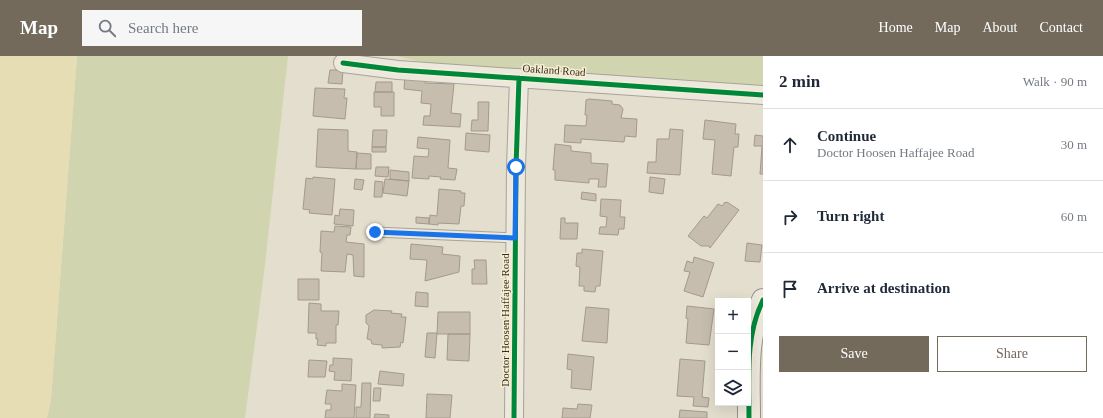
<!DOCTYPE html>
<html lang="en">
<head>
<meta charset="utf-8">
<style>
  :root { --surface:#fff; --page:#f6f6f7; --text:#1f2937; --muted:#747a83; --line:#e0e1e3; --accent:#736a5b }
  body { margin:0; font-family:"Times New Roman",serif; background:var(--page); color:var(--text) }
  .controls { position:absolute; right:12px; bottom:12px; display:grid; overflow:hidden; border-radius:0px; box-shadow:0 4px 16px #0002 }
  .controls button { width:36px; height:36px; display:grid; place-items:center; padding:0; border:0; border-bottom:1px solid var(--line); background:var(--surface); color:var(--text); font:20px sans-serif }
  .stop { position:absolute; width:12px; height:12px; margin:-9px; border:3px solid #1a73e8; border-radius:50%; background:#fff }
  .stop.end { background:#1a73e8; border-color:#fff; box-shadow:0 1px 4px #0008 }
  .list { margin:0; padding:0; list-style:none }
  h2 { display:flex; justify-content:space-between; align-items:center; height:52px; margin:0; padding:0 16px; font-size:17px }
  h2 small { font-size:13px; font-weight:400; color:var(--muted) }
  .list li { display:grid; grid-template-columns:26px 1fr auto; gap:12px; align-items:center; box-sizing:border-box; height:72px; padding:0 16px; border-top:1px solid var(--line) }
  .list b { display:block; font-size:15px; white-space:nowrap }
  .list p { margin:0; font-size:13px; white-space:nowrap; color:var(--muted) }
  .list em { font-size:13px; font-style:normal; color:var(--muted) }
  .actions { display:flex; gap:8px; padding:12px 16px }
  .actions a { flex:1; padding:9px 0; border:1px solid var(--accent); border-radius:0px; text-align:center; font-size:14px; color:var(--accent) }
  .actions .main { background:var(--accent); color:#fff }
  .icon { flex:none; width:22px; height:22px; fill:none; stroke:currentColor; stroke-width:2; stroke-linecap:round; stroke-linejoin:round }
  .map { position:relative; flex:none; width:763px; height:362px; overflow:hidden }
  header { display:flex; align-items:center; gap:24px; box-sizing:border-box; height:56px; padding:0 20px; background:var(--accent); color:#fff }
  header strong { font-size:19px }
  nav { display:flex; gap:22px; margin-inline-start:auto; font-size:14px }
  .search { width:280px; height:36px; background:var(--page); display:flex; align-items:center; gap:10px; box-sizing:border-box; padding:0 14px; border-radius:0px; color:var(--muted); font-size:15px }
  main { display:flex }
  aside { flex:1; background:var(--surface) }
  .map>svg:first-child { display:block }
  .green { fill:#d0d4af }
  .sand { fill:#e6ddb4 }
  .building { fill:#c7bdae; stroke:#a39a8c }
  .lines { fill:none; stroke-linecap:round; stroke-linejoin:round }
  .lane-casing { stroke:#a8a396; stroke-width:11 }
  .street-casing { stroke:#a8a396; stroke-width:20 }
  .secondary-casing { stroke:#989286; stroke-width:24 }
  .lane { stroke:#ece8de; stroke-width:9 }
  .street { stroke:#ece8de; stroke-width:18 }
  .secondary { stroke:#ece8de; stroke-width:22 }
  .cycleway-casing { stroke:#f5eed2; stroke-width:8 }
  .cycleway { stroke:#00873e; stroke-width:5 }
  .route { stroke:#1a73e8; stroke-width:5 }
  .labels { text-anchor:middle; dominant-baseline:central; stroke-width:3; stroke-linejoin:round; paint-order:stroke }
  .street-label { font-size:11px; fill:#372c1e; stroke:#f5eed2 }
</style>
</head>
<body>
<header>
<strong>Map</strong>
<div class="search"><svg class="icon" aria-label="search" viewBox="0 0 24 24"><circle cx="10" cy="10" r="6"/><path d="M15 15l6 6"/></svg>Search here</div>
<nav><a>Home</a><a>Map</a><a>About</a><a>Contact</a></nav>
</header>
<main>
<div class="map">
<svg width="763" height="362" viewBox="0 0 763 362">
  <rect width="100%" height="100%" fill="#e3decd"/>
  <path class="green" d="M77 0H288L264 217 245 362H47L51 344Z
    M397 0H763V30L425 7Z"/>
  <path class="sand" d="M0 0H77L51 344 47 362H0Z"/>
  <path class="building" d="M330 14H343L342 28 328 27Z
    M405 19 425 21V27L454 28 451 57 461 58 460 71 423 69 424 60H430L431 48 421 47 422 35 404 33Z
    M376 26H392V36H375Z
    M315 32 345 33 344 42H347L345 63 313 60Z
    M374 36H394V60H381V51H374Z
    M589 43 612 45V48L620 49 623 53 621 62 637 63 636 81 625 80 624 86 581 83V87L564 86 565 69 586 70 587 59H585L586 44Z
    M478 46H489L488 75H471L472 64H478Z
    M705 64 736 68 735 78H739L738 91H734L731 120 712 118 715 84 703 83Z
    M318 73 348 74V95L357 96 356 113 316 111Z
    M670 73 683 74 680 119 647 117 648 106H656L657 83H669Z
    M373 74H387L386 91H372Z
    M466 77 490 79 489 96 465 94Z
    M755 79 763 80V118H760L762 90H754Z
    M418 81 450 84 448 112 457 113 455 124 440 123 441 121 429 120V123L412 122 414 100 428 101 429 93 417 92Z
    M555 88 571 90V95L591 97V107L608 108 606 131H598L599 123H589V127L555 124V114H553Z
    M372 91H386V96H372Z
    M357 97 371 98V113H356Z
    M376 111H389L388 121 375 120Z
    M390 114 409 116V125L390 123Z
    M313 121 335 123 332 159 309 157 310 154 303 153 306 122 313 123Z
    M650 121 665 123 663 138 649 136Z
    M355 123 364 124 362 134 354 133Z
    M385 123 409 125 407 140 383 137Z
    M375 125 383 126 382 141H374Z
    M439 133 461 135V137H465L464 150H461L459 168 438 167V169L429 168 430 159 437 160Z
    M582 136 596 138V145L581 143Z
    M601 143 621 144 620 161H625L624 173H619L618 179 599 178 600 171H606L607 161 600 160Z
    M725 146 726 147 727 146 739 154 710 192 709 190H701L688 180 704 160 707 162 718 148 722 150Z
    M340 153 354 154 353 170 334 168 335 159 339 160Z
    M416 161 429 162V168L416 167Z
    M561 162H565V167H578L577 183H560Z
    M335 170 351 171 350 179H347L346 186 364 188V221L354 220 353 199 347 198 345 216 321 215 322 197 320 196 321 175 334 176Z
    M747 187 762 189 760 206 745 205Z
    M411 188 443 191 442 198 460 200 459 216 425 225 427 204 410 203Z
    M582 193 603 195 600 230H596L595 236 584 235V230H579L580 211 576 210 577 197H582Z
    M694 201 714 207 703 241 684 235 690 216 684 215 687 205 693 207Z
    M474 204H486L487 228H472V213H475Z
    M298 223H319V244H298Z
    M416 236 428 237V251L415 250Z
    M309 247 321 248V255H339L338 269H336V287H326V290L317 289 318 283H316V277H308Z
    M687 250 714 253 709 289 686 287 688 263 686 262Z
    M586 251 609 253 607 287 582 285Z
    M374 254 392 255 391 257 402 258 401 261H406L403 287 401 286 400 291 382 292V289L372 288 371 284 367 283 369 270 366 267V259Z
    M438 256H470V278H437Z
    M427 277H437L435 302 425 301Z
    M448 278H470L469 305 447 304Z
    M568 298 594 301 591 334 571 332 572 314 567 313Z
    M333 302 352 303 351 325 334 324 335 316 329 315 330 309H333Z
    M680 303 705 305 702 341 709 342 708 351 693 350 694 341 677 340Z
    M309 304 327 305 325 321H308Z
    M380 315 404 318 403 330 378 328Z
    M362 327H371L370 362H356V351H361Z
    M342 328 356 329 354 362H325L326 354H331V348H325L327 334 342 335Z
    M374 332H381L380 345H373Z
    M427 338 452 339 450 362H426Z
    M578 348 592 349 590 362H562L563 352 577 353Z
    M680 354 707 356V362H679Z
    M375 358 389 359V362H374Z"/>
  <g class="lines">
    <defs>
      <path id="lane" d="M375 176 515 182"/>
      <path id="street" d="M343 7 398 14 763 39
        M514 362 516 111 519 22"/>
      <path id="secondary" d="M749 362C749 322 745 280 763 244"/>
    </defs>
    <use href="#lane" class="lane-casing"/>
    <use href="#street" class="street-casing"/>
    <use href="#secondary" class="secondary-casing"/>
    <use href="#lane" class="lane"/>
    <use href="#street" class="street"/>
    <use href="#secondary" class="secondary"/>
    <defs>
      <path id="cycleway" d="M343 7 398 14 763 39
        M514 362 516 111 519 22
        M749 362C749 322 745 280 763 244"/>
    </defs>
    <use href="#cycleway" class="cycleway-casing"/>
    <use href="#cycleway" class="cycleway"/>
  </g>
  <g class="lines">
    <path class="route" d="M375 176 515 182 516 111"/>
  </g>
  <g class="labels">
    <g class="street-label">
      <text transform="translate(554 14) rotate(4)">Oakland Road</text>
      <text transform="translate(505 264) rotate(-90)">Doctor Hoosen Haffajee Road</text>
    </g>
  </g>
</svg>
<div class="controls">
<button>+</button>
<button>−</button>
<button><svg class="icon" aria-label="layers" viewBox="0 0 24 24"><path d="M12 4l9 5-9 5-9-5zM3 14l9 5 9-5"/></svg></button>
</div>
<div class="stop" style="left:516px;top:111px"></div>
<div class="stop end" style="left:375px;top:176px"></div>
</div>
<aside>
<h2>2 min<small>Walk · 90 m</small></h2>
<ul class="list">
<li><svg class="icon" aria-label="ahead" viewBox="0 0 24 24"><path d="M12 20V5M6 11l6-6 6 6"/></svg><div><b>Continue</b><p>Doctor Hoosen Haffajee Road</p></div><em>30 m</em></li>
<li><svg class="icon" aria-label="right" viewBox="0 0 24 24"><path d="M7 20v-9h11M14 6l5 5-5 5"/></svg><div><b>Turn right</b></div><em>60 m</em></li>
<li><svg class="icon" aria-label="arrive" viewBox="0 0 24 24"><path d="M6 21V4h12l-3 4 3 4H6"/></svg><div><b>Arrive at destination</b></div></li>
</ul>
<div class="actions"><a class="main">Save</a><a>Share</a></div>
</aside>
</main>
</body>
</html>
